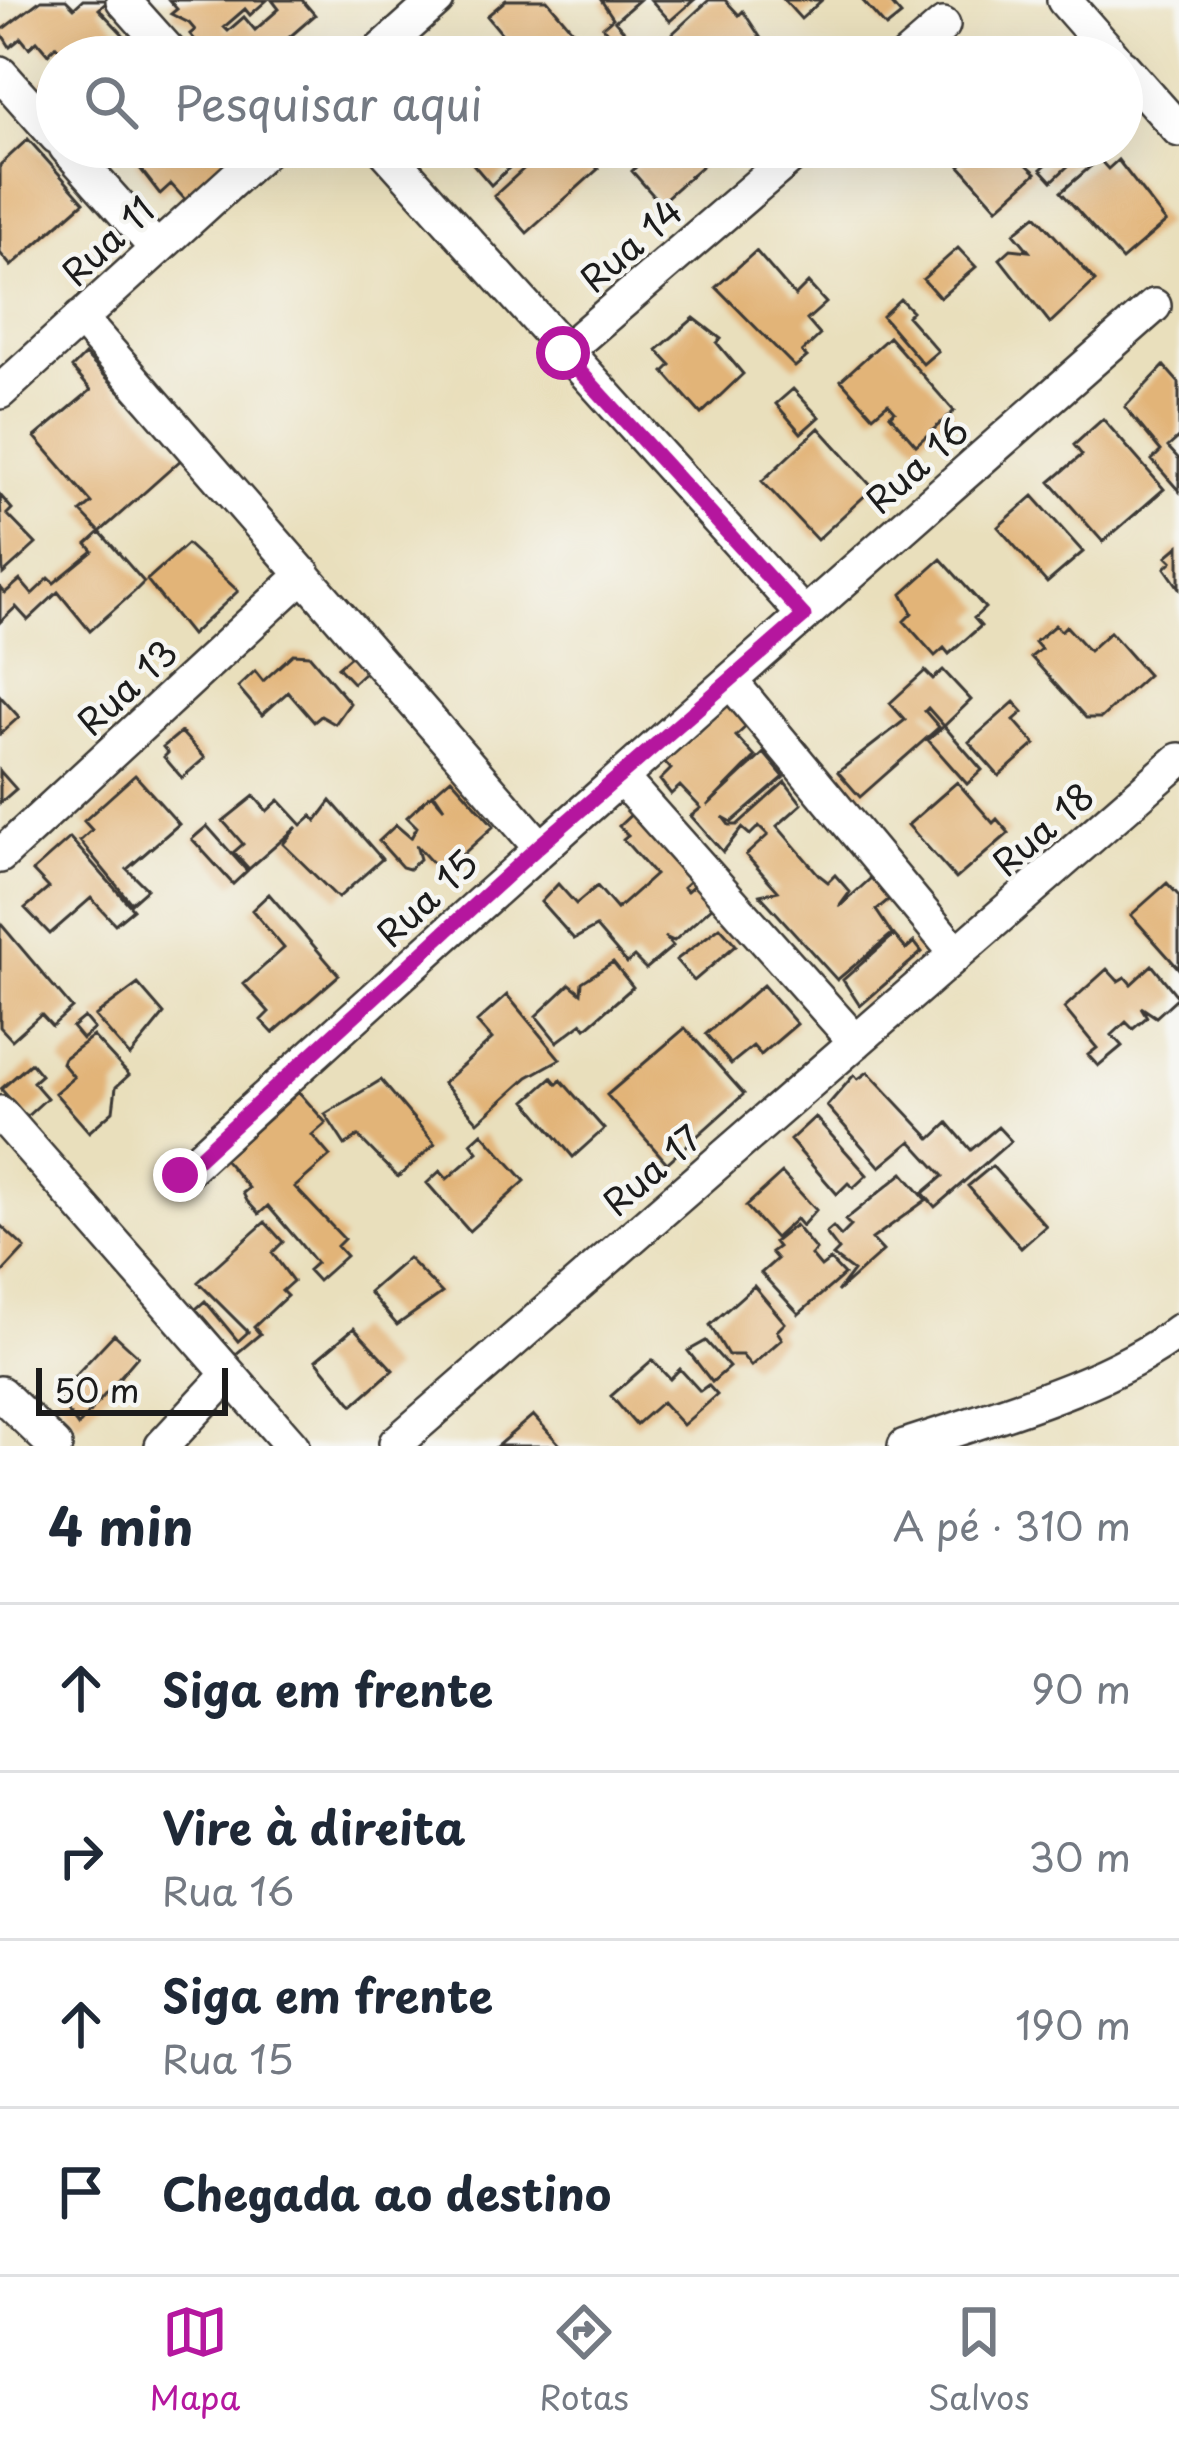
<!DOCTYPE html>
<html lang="pt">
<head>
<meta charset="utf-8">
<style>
  :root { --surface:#fff; --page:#f2f2f3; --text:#1f2937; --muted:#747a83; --line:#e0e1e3; --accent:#b5179e }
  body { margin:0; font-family:"Playpen Sans",sans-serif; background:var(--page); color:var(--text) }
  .scale { position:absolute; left:36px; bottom:30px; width:192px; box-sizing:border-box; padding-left:12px; border:6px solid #1c1c1c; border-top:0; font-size:33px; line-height:42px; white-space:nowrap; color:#1c1c1c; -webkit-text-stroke:9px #f6f6f2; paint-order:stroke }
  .stop { position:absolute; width:36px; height:36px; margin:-27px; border:9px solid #b5179e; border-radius:50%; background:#fff }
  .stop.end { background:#b5179e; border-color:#fff; box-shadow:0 3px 12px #0008 }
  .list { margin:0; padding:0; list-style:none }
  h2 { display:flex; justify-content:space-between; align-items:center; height:156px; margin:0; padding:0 48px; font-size:51px }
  h2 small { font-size:39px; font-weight:400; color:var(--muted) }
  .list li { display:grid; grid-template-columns:78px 1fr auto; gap:36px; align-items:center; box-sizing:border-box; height:168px; padding:0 48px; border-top:3px solid var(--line) }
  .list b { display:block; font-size:45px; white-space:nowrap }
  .list p { margin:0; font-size:39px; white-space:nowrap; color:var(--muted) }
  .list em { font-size:39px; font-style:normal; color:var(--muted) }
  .icon { flex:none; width:66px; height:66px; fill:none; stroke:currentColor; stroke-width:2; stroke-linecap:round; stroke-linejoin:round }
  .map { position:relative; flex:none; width:1179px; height:1446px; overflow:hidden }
  .search { position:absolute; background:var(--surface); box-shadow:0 12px 48px #0002; left:36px; right:36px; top:36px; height:132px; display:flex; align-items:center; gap:30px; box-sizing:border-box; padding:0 42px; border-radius:66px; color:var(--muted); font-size:45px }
  .sheet { height:828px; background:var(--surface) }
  nav { display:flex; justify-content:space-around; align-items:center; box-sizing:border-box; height:168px; border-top:3px solid var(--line); background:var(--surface); font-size:33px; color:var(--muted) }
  nav a { display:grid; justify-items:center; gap:6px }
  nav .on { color:var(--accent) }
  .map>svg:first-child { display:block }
  .building { fill:#e2b478 }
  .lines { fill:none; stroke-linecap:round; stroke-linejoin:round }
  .minor-casing { stroke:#3b3934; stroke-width:38 }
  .minor { stroke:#fff; stroke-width:33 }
  .route { stroke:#b5179e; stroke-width:15 }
  .labels { text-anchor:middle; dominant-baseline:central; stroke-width:9; stroke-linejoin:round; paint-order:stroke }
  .street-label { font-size:36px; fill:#1c1c1c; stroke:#f6f6f2 }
</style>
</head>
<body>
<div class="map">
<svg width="1179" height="1446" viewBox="0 0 1179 1446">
  <rect width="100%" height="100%" fill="#f6f6f2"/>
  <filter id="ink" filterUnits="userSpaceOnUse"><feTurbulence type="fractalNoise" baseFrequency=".00833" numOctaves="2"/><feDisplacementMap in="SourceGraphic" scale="24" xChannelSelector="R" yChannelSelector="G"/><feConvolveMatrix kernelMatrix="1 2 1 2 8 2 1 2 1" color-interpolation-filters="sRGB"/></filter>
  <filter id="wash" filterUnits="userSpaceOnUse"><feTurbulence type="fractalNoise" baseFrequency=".004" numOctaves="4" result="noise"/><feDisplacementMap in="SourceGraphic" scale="48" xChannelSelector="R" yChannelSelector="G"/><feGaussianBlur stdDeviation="2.7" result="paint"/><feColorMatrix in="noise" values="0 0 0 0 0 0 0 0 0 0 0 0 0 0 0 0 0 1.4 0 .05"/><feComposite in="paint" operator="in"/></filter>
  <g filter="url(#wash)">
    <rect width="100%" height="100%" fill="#e9dfbc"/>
    <g id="blocks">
      <path class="building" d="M41 0H66L74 8 83 0H109L99 9 132 44 117 57H66L56 46 48 54 37 41 29 48 21 38 10 47 0 31Z
        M169 0H267L250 15 245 9 224 27 228 31 244 17 255 30 279 9 272 0H302L315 15 278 47 273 41 254 57H209L190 34 195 30 189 23 171 14 177 9Z
        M506 0H547L585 45 572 57H521L487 16Z
        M601 0H639L615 21 643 52 637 57H605L598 49 611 37 603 27 613 18Z
        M651 0H694L670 21Z
        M709 0H725L739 15 743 11 766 46 753 57H694L673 33Z
        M784 0H822L801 19Z
        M862 0H888L901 15 886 27Z
        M57 68V102L40 83Z
        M28 139 84 202 11 266 0 253V165Z
        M135 147H226L221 151 234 167 190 205 171 184 160 194 135 162 142 156Z
        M465 147H522L526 152 491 185 461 150Z
        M556 147H579L598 169 527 233 494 196 542 152 546 156Z
        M629 147H723L660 203 632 171 641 162Z
        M980 147H1007L1036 173 997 208 960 166Z
        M1035 147H1088L1052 181 1041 169 1049 162Z
        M1099 159 1108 169 1118 160 1166 222 1122 260 1061 192Z
        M1036 215 1095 281 1050 323 1000 259 1011 249 1029 251 1014 233Z
        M958 248 976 267 940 298 923 279Z
        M756 251 795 296 808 283 826 303 807 320 820 335 802 352 807 357 795 367 716 287Z
        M900 299 912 311 907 316 938 351 923 364 882 316Z
        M694 318 721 339 717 343 743 374 701 414 664 372 671 365 657 350Z
        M889 337 954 411 916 445 890 415 895 411 888 403 873 416 841 380Z
        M85 355 183 458 100 532 144 582 134 592 90 631 58 592 28 620 16 607 0 622V587L5 593 20 580 32 594 49 578 54 583 93 551 87 544 100 532 81 512 92 503 35 437 91 390 72 368Z
        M1164 366 1179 383V437L1168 447 1179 459V491L1152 460 1161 451 1125 407Z
        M793 389 819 417 801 433 776 404Z
        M1103 419 1164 489 1103 542 1050 482 1082 455 1074 445Z
        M819 428 873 488 817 540 762 481Z
        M0 495 12 509 7 514 36 544 3 574Z
        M1033 496 1083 552 1047 583 998 527Z
        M187 544 238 591 191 635 147 580Z
        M1179 546V588L1165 568 1172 561 1167 556Z
        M941 559 985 608 974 618 981 626 949 654 944 648 935 656 904 621 912 613 902 594Z
        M1055 625 1061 631 1066 626 1089 651 1110 632 1148 675 1101 718H1086L1031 657 1041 649 1035 642Z
        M293 654 309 655 350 703 335 724 321 716 314 722 288 692 262 715 238 687 255 671 263 681Z
        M352 655 366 671 353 683 338 667Z
        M943 670 971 700 944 726 928 708 925 711 939 727 860 797 838 772 905 720 890 703 925 671 933 679Z
        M0 696 19 717 0 734Z
        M729 699 750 723 736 736 755 757 707 806 764 753 784 777 732 822 723 817 729 825H737L785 782 802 804 777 826 819 875 828 882 835 875 850 892 839 907 880 870 899 891 876 910 892 934 837 980 760 895 778 891 746 855 768 835 759 826 750 835 742 828 723 852 691 816 701 808 680 786 671 794 660 780 671 769 661 758 697 734Z
        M1014 702 1023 712 1014 720 1035 744 999 776 969 742Z
        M944 726 982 770 967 784 928 740Z
        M181 732 205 758 182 778 164 757 168 753 163 747Z
        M0 771 16 789 0 803Z
        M135 775 179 824 127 869 147 889 131 903 80 841 92 830 84 821Z
        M451 778 494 826 461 856 458 847 446 865 442 860 435 866 416 845 420 859 409 869 402 867 379 841 396 825 411 838 417 827 407 817 432 794 444 808 434 793Z
        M957 782 993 823 997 819 1009 833 956 879 908 825Z
        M254 796 267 811 279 800 302 825 312 816 316 821 331 801 382 859 338 898 283 844 297 827 249 869 234 852 243 844 223 821Z
        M634 812 694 877 683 887 687 891 694 885 713 906 674 941 665 937 673 946 646 969 634 957 627 963 596 927 574 939 541 902 558 884 576 904 597 886 617 909 655 875 623 839 628 835 619 826Z
        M207 826 247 871 233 884 192 839Z
        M70 838 133 909 115 924 91 898 50 934 25 908 49 888 33 871Z
        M1167 883 1179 896V969L1131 915Z
        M269 894 339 975 273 1033 261 1020 269 1012 244 984 284 948 252 910Z
        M0 923 72 1008 52 1026 41 1014 12 1040 0 1027Z
        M720 927 736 945 694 981 676 960Z
        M894 935 906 949 914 942 922 952 860 1006 843 980Z
        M613 962 633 987 586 1028 582 1023 557 1042 536 1016 570 984 581 993 582 982Z
        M1152 965 1178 997 1156 1017 1141 1007 1147 1017 1133 1029 1126 1022 1112 1035 1122 1046 1098 1066 1088 1055 1097 1048 1064 1008 1107 969 1118 981 1125 977 1131 984Z
        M138 984 164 1014 130 1056 95 1016Z
        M763 985 797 1024 761 1055 753 1046 731 1064 706 1034Z
        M507 995 560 1059 528 1077 478 1122 443 1083 492 1039 477 1022Z
        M84 1017 94 1029 82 1039 72 1027Z
        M685 1028 744 1094 667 1163 607 1095Z
        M93 1036 129 1075 116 1087 113 1111 89 1132 55 1093 74 1077 62 1063 64 1058Z
        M31 1063 41 1075 33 1082 47 1098 26 1117 1 1089Z
        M868 1072 931 1139 948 1123 971 1150 998 1127 1011 1141 935 1207 923 1193 943 1176 911 1141 880 1167 827 1106 854 1075 858 1079Z
        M552 1078 557 1084 561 1080 604 1129 573 1157 526 1101Z
        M381 1080 435 1144 398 1177 358 1136 345 1145 325 1114Z
        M299 1092 326 1123 312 1135 330 1156 295 1187 344 1239 337 1246 346 1256 318 1281 308 1270 316 1263 298 1241 268 1206 259 1214 247 1201 243 1193 249 1188 224 1159Z
        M815 1117 867 1175 853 1188 848 1183 837 1194 790 1140Z
        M482 1133 525 1181 469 1231 427 1183 440 1171 447 1179 478 1152 471 1143Z
        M992 1166 1046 1226 1021 1248 968 1186Z
        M782 1173 816 1210 802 1226 796 1219 775 1238 746 1206Z
        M903 1173 926 1200 872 1239 883 1251 837 1292 853 1271 833 1256 839 1250 826 1233 833 1227 841 1236 851 1226 845 1220Z
        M265 1222 283 1242 272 1253 293 1281 282 1291 287 1296 254 1327 260 1334 235 1355 196 1309 205 1301 238 1341 248 1332 198 1282Z
        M0 1225 25 1248 0 1275Z
        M795 1225 816 1250 811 1255 821 1267 830 1260 844 1275 799 1314 761 1273 777 1259 771 1252 778 1247 774 1242Z
        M408 1258 442 1293 397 1325 369 1292Z
        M754 1286 785 1323 777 1331 782 1339 751 1366 742 1355H728L710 1325Z
        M354 1328 393 1370 353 1405 316 1360Z
        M114 1334 138 1356 78 1426 56 1396Z
        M706 1341 729 1367 712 1382 688 1351Z
        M652 1360 670 1379 680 1369 700 1391 708 1385 717 1395 683 1425 662 1402 636 1425 611 1396Z
        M533 1415 561 1446H497L511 1434Z"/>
    </g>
  </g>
  <g filter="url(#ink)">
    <use href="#blocks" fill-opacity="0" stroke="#3b3934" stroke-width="3"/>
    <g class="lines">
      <defs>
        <path id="minor" d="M123 0 174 57
          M1064 0 1114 57
          M373 57 437 0
          M906 57 943 25
          M1122 66 1179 130
          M0 73 57 137
          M66 147 156 248
          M382 147 804 615
          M80 318 539 846
          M563 353 802 147
          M0 392 269 147
          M732 683 957 954
          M621 778 856 1042
          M0 856 304 574
          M0 1113 292 1446
          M180 1176C501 881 828 594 1154 306
          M0 1393 55 1446
          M396 1443 1179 760
          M162 1446 228 1375
          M905 1446C988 1418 1110 1385 1179 1331"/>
      </defs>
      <use href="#minor" class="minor-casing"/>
      <use href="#minor" class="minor"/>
    </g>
  </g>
  <g class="lines" filter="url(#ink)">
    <path class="route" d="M180 1175 539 846 804 616 563 353"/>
  </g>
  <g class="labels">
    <g class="street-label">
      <text transform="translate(107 240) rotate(-43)">Rua 11</text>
      <text transform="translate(630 244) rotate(-41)">Rua 14</text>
      <text transform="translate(916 464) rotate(-42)">Rua 16</text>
      <text transform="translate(126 686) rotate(-43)">Rua 13</text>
      <text transform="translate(1042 828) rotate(-41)">Rua 18</text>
      <text transform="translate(426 897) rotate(-43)">Rua 15</text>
      <text transform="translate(651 1169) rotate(-41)">Rua 17</text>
    </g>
  </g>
</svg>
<div class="scale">50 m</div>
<div class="stop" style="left:563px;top:353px"></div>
<div class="stop end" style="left:180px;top:1175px"></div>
<div class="search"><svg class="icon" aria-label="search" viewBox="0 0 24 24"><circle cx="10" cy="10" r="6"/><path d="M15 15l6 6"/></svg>Pesquisar aqui</div>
</div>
<section class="sheet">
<h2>4 min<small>A pé · 310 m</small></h2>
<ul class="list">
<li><svg class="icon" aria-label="ahead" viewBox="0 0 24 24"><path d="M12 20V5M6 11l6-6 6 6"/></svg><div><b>Siga em frente</b></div><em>90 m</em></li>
<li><svg class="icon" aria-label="right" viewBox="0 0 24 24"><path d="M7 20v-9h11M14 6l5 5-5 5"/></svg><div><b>Vire à direita</b><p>Rua 16</p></div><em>30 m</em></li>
<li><svg class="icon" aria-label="ahead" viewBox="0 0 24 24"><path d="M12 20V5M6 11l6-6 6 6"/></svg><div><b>Siga em frente</b><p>Rua 15</p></div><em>190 m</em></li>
<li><svg class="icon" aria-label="arrive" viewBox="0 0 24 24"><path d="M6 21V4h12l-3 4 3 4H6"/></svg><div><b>Chegada ao destino</b></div></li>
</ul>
</section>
<nav>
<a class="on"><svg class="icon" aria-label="map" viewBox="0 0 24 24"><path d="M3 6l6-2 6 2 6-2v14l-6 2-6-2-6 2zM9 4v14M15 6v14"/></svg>Mapa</a>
<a><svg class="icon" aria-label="directions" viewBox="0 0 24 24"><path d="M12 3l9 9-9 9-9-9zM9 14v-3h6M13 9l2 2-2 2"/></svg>Rotas</a>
<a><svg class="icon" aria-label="saved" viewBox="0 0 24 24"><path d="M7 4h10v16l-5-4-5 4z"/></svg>Salvos</a>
</nav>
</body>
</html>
